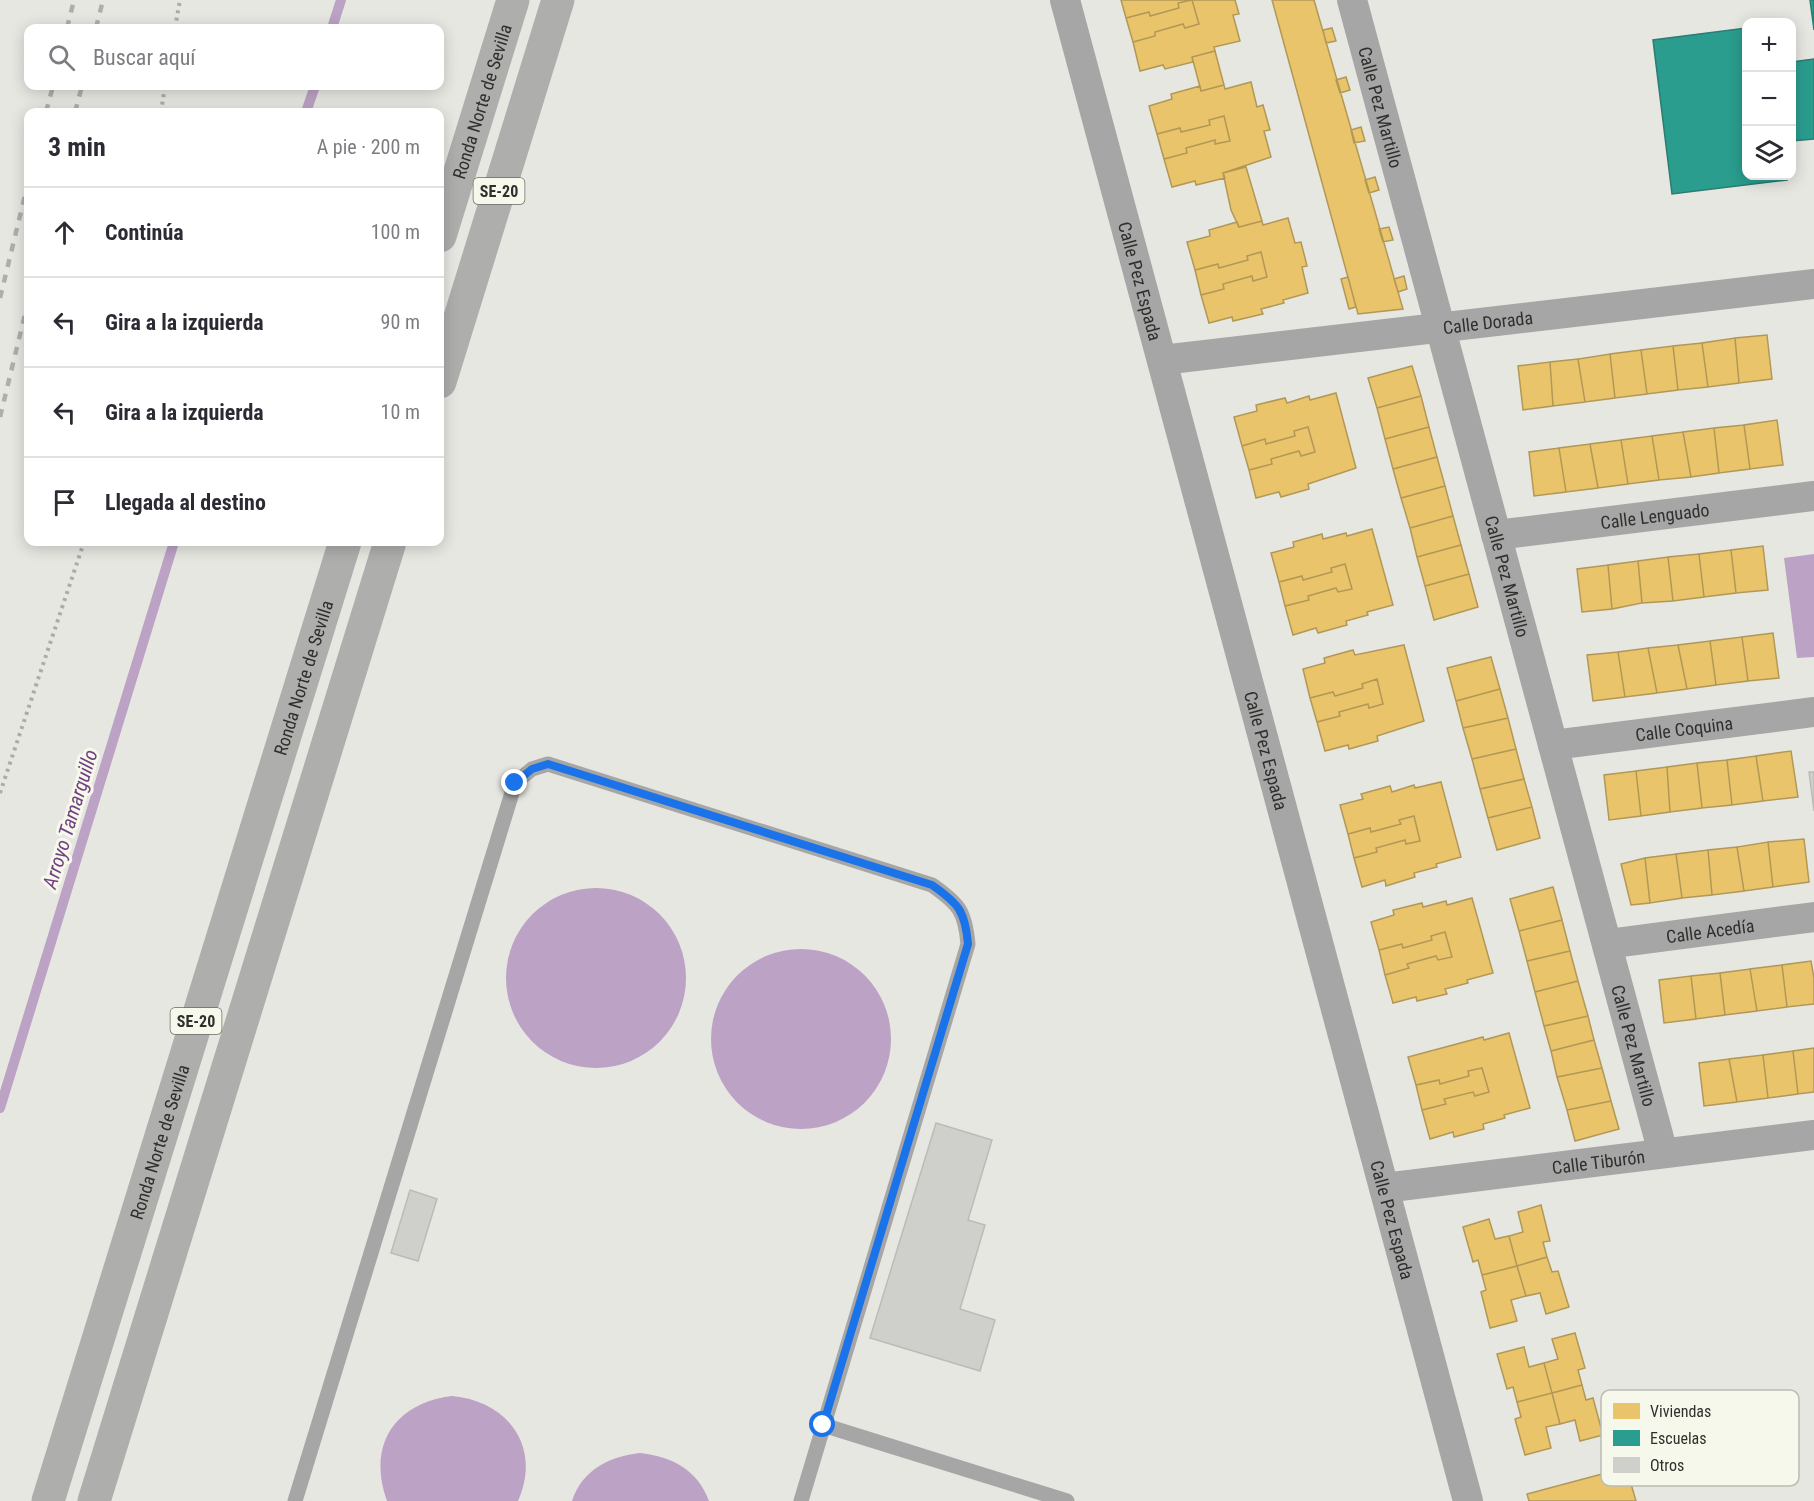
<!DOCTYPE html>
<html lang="es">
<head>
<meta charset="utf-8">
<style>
  :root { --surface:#fff; --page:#f7f7f7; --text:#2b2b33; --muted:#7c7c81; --line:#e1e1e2 }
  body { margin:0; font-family:"Roboto Condensed",sans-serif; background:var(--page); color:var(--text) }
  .controls { position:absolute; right:18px; top:18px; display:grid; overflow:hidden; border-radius:12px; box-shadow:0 3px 15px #0003 }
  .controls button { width:54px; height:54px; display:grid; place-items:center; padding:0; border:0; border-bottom:2px solid var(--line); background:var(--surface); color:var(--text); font:30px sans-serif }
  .stop { position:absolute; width:18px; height:18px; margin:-14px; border:4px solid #1a73e8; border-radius:50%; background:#fff }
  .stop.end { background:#1a73e8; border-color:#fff; box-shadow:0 2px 6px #0008 }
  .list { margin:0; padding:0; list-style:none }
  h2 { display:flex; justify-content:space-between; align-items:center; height:78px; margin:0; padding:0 24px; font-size:26px }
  h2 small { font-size:20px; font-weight:400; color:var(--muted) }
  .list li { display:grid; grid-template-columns:39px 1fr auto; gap:18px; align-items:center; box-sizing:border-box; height:90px; padding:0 24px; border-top:2px solid var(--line) }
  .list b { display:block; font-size:22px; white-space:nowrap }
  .list em { font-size:20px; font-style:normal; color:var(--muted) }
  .icon { flex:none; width:33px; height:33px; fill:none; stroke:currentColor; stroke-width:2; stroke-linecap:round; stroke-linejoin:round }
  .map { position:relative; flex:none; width:1814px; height:1501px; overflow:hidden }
  .search { position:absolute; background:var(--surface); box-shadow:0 3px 15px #0003; left:24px; top:24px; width:420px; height:66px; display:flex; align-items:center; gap:15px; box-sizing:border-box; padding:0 21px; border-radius:12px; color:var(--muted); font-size:22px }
  .panel { position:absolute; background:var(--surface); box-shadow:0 3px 15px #0003; left:24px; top:108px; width:420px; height:438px; border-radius:12px }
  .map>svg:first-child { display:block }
  .water { fill:#bca2c5 }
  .homes { fill:#e9c46a; stroke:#b19857; stroke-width:1.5 }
  .schools { fill:#2a9d8f; stroke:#2c7c71; stroke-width:1.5 }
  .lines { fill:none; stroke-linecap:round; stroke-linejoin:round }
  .stream { stroke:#bca2c5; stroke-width:10 }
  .building { fill:#cfcfcc; stroke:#bbbcb7; stroke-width:1.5 }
  .path { stroke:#ababa9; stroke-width:4; stroke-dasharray:3 4.5; stroke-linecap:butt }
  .lane { stroke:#a7a6a7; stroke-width:15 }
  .street { stroke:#a7a6a7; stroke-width:30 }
  .highway { stroke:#aeaeac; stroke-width:33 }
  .rail { stroke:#afaeac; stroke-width:4.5; stroke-dasharray:8 8; stroke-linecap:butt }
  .route { stroke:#1a73e8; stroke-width:8 }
  .labels { text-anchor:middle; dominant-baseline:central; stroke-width:6; stroke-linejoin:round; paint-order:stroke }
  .shield { fill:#f7f8ec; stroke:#6b6c66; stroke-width:1.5 }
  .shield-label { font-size:16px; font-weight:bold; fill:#2f302c }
  .street-label { font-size:18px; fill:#2f302c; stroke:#f7f8ec }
  .water-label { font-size:20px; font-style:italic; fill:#714082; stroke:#f7f8ec }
  .key { fill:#f7f8ec; stroke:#bbbcb2; stroke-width:1.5 }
  .key-label { font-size:16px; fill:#2f302c }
</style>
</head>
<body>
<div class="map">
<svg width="1814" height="1501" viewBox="0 0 1814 1501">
  <rect width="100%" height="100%" fill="#e7e7e2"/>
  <path class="water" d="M1814 554V657L1797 658 1784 558Z
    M506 978a90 90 0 1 1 180 0a90 90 0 1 1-180 0Z
    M711 1039a90 90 0 1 1 180 0a90 90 0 1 1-180 0Z
    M452 1396C508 1401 542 1447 518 1501H387C367 1446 394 1403 452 1396Z
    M640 1453C671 1456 698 1470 709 1501H572C582 1470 610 1456 640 1453Z"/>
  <path class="homes" d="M1121 0H1192L1178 3 1179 8 1150 16 1149 12 1126 18Z
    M1192 0 1199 24 1185 28 1183 24 1155 32V36L1133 42 1126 18 1149 12 1150 16 1179 8 1178 3Z
    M1192 0H1235L1239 14 1233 15 1240 41 1214 47 1215 51 1192 57 1193 62 1165 69 1163 65 1140 71 1133 42 1155 36V32L1183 24 1185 28 1199 24Z
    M1272 0H1314L1403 309 1358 314Z
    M1332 28 1336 41 1326 43 1323 30Z
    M1215 51 1224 85 1201 91 1192 57Z
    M1346 77 1350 90 1340 93 1336 80Z
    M1251 82 1257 107 1263 105 1270 130 1264 131 1271 157 1223 173 1225 178 1196 185 1195 181 1172 187 1164 159 1187 153 1186 148 1215 140V144L1230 141 1224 116 1209 120 1210 125 1181 132 1180 128 1157 134 1149 106 1172 99 1171 94 1200 86 1201 91 1224 85 1225 89Z
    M1224 116 1230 141 1215 144V140L1186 148 1187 153 1164 159 1157 134 1180 128 1181 132 1210 125 1209 120Z
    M1361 127 1365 141 1354 143 1351 130Z
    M1246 167 1262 221 1239 227 1231 210 1223 173Z
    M1375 177 1379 190 1369 193 1365 180Z
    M1288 218 1295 243 1301 242 1307 266 1302 267 1308 293 1283 300 1284 303 1261 309 1263 314 1233 321 1232 317 1209 323 1201 295 1224 289 1223 284 1252 276 1253 281 1267 277 1261 252 1247 256 1248 260 1219 268 1218 264 1195 270 1187 242 1210 236 1209 230 1237 222 1239 227 1262 221 1263 225Z
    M1389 227 1393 240 1383 242 1379 229Z
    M1261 252 1267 277 1253 281 1252 276 1223 284 1224 289 1201 295 1195 270 1218 264 1219 268 1248 260 1247 256Z
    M1404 276 1407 289 1398 292 1394 279Z
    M1348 277 1356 307 1349 309 1341 279Z
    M1767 335 1772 379 1739 383 1735 338Z
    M1735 338 1739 383 1708 387 1702 343Z
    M1702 343 1708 387 1678 390 1673 346Z
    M1673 346 1678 390 1647 394 1641 350Z
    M1641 350 1647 394 1615 398 1610 354Z
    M1610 354 1615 398 1585 402 1578 359Z
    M1578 359 1585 402 1553 406 1550 362Z
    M1550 362 1553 406 1523 410 1518 366Z
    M1412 366 1421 396 1377 408 1368 378Z
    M1336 393 1356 468 1308 484 1309 489 1281 497 1279 492 1256 498 1249 470 1272 464 1271 459 1299 451 1301 456 1315 452 1308 427 1294 431 1295 436 1266 444 1265 439 1242 446 1234 417 1257 411 1256 405 1285 398 1287 403 1309 396 1310 400Z
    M1421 396 1429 427 1385 439 1377 408Z
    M1777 420 1783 465 1750 469 1744 425Z
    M1744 425 1750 469 1719 473 1714 428Z
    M1308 427 1315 452 1301 456 1299 451 1271 459 1272 464 1249 470 1242 446 1265 439 1266 444 1295 436 1294 431Z
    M1429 427 1437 457 1393 469 1385 439Z
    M1714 428 1719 473 1691 477 1683 432Z
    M1683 432 1691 477 1659 480 1652 436Z
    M1652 436 1659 480 1628 484 1621 440Z
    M1621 440 1628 484 1598 488 1590 444Z
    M1590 444 1598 488 1566 492 1559 448Z
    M1559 448 1566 492 1534 496 1529 452Z
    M1437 457 1445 486 1401 498 1393 469Z
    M1445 486 1453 516 1410 528 1401 498Z
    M1453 516 1461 545 1417 557 1410 528Z
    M1372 529 1393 605 1367 612 1368 615 1346 621 1347 625 1318 633 1316 628 1293 635 1285 606 1309 600 1308 596 1336 588 1338 592 1352 589 1345 564 1331 568 1332 572 1303 580 1302 576 1279 582 1271 553 1294 547 1293 542 1322 534 1323 539 1346 533 1347 536Z
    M1461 545 1469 574 1425 586 1417 557Z
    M1763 546 1768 590 1736 593 1731 550Z
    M1731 550 1736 593 1704 597 1699 554Z
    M1699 554 1704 597 1673 601 1668 557Z
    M1668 557 1673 601 1642 603 1638 561Z
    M1638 561 1642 603 1612 609 1608 565Z
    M1345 564 1352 589 1338 592 1336 588 1308 596 1309 600 1285 606 1279 582 1302 576 1303 580 1332 572 1331 568Z
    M1608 565 1612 609 1582 612 1577 569Z
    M1469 574 1478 607 1434 620 1425 586Z
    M1773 633 1779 678 1748 681 1742 637Z
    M1742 637 1748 681 1716 685 1710 641Z
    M1710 641 1716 685 1687 689 1678 645Z
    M1404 645 1424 721 1377 736 1378 741 1349 749 1348 745 1325 751 1317 722 1340 716 1339 712 1368 704 1369 708 1383 704 1377 679 1362 684 1363 688 1335 696 1333 692 1310 698 1303 669 1325 663 1324 658 1353 650 1355 655Z
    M1678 645 1687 689 1657 693 1648 648Z
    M1648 648 1657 693 1625 697 1618 652Z
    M1618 652 1625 697 1593 701 1587 655Z
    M1491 657 1500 689 1456 701 1447 668Z
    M1377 679 1383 704 1369 708 1368 704 1339 712 1340 716 1317 722 1310 698 1333 692 1335 696 1363 688 1362 684Z
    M1500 689 1508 718 1463 728 1456 701Z
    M1508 718 1516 749 1472 759 1463 728Z
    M1516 749 1524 779 1480 789 1472 759Z
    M1791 751 1798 797 1763 801 1756 756Z
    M1756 756 1763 801 1732 805 1727 760Z
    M1727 760 1732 805 1702 808 1697 763Z
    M1697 763 1702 808 1670 812 1667 767Z
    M1667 767 1670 812 1641 816 1636 771Z
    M1636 771 1641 816 1609 820 1604 775Z
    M1524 779 1532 807 1488 818 1480 789Z
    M1441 782 1461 857 1436 864 1437 867 1414 873 1415 877 1386 886 1385 880 1362 887 1354 858 1377 852 1376 848 1405 840 1406 844 1420 841 1414 816 1399 820 1401 824 1371 832 1370 828 1348 834 1340 805 1363 799 1361 794 1390 786 1392 792 1414 785 1415 788Z
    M1532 807 1540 838 1497 850 1488 818Z
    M1414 816 1420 841 1406 844 1405 840 1376 848 1377 852 1354 858 1348 834 1370 828 1371 832 1401 824 1399 820Z
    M1804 839 1809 882 1773 887 1768 842Z
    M1768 842 1773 887 1744 891 1737 847Z
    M1737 847 1744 891 1712 895 1708 850Z
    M1708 850 1712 895 1682 898 1676 854Z
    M1676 854 1682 898 1650 903 1645 858Z
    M1645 858 1650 903 1631 905 1621 864Z
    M1553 887 1562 920 1519 931 1510 899Z
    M1472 898 1493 973 1467 980 1468 983 1445 989 1447 994 1417 1001 1416 997 1393 1003 1385 975 1409 968 1407 964 1436 956 1438 960 1452 957 1445 932 1431 936 1432 940 1403 948 1402 944 1379 950 1371 922 1394 915 1393 910 1422 903 1423 907 1446 901 1447 905Z
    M1562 920 1570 951 1527 961 1519 931Z
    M1445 932 1452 957 1438 960 1436 956 1407 964 1409 968 1385 975 1379 950 1402 944 1403 948 1432 940 1431 936Z
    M1570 951 1578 981 1535 992 1527 961Z
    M1811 961 1814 978V1004L1787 1007 1782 965Z
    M1782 965 1787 1007 1757 1011 1750 969Z
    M1750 969 1757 1011 1725 1015 1720 973Z
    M1720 973 1725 1015 1696 1019 1691 976Z
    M1691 976 1696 1019 1664 1023 1659 980Z
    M1578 981 1588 1016 1544 1026 1535 992Z
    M1588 1016 1594 1040 1551 1051 1544 1026Z
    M1509 1033 1530 1108 1504 1115 1505 1118 1483 1124 1484 1129 1454 1137 1453 1132 1430 1139 1422 1110 1446 1104 1444 1099 1473 1092 1475 1096 1489 1092 1482 1068 1468 1071 1469 1076 1440 1084 1439 1080 1416 1085 1408 1057 1483 1037 1484 1040Z
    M1594 1040 1602 1068 1557 1077 1551 1051Z
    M1814 1048V1092L1798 1094 1793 1051Z
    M1793 1051 1798 1094 1768 1098 1763 1055Z
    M1763 1055 1768 1098 1737 1102 1729 1059Z
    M1729 1059 1737 1102 1704 1106 1699 1063Z
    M1482 1068 1489 1092 1475 1096 1473 1092 1444 1099 1446 1104 1422 1110 1416 1085 1439 1080 1440 1084 1469 1076 1468 1071Z
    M1602 1068 1611 1101 1567 1110 1557 1077Z
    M1611 1101 1619 1129 1575 1141 1567 1110Z
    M1541 1205 1550 1241 1543 1242 1547 1257 1517 1266 1509 1236 1523 1232 1518 1212Z
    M1489 1219 1495 1239 1509 1236 1517 1266 1482 1275 1478 1260 1473 1262 1463 1227Z
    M1547 1257 1552 1272 1558 1271 1569 1307 1546 1314 1540 1293 1526 1296 1517 1266Z
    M1517 1266 1526 1296 1511 1300 1517 1321 1490 1328 1481 1292 1486 1290 1482 1275Z
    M1575 1333 1585 1368 1578 1370 1582 1385 1552 1393 1544 1363 1558 1359 1552 1339Z
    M1524 1347 1529 1367 1544 1363 1552 1393 1517 1402 1513 1387 1507 1389 1497 1354Z
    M1582 1385 1586 1400 1593 1398 1603 1435 1580 1441 1575 1420 1560 1424 1552 1393Z
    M1552 1393 1560 1424 1546 1427 1551 1448 1525 1455 1515 1419 1521 1417 1517 1402Z
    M1627 1470 1636 1501H1529L1527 1494 1602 1474V1476Z"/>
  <path class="schools" d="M1810 0H1814V30Z
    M1746 28V176H1786L1787 180 1672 194 1653 40Z
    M1814 59V139L1792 141V62Z"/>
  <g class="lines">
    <path class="stream" d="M332 28 341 0
      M306 112 315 86
      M0 1108 174 542"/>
  </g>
  <path class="building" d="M1809 772H1814V811Z
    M936 1123 992 1140 968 1220 985 1225 960 1309 995 1320 980 1371 870 1338Z
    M410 1190 437 1199 418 1261 391 1253Z"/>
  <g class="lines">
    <path class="path" d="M175 28 180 0
      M161 112 165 86
      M0 793 84 542"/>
    <path class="lane" d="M823 1425 1067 1501
      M295 1501 515 783 532 769 548 764 932 885C959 904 965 911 968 944L801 1501"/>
    <g class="street">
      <path id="s1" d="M1065 0 1468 1501"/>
      <path id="s2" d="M1352 0 1663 1153"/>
      <path id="s3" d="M1162 360 1814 284"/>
      <path id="s4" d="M1496 535 1814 496"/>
      <path id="s5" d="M1553 745 1814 712"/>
      <path id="s6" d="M1607 944 1814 917"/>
      <path id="s7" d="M1384 1188 1814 1135"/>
    </g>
    <g class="highway">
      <path id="s8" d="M440 236 513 0"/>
      <path d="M440 382 558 0"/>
      <path id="s9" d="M48 1501 345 542"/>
      <path d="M94 1501 390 542"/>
    </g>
    <path class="rail" d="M67 28 74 0
      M96 28 103 0
      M46 112 53 86
      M75 112 82 86
      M0 298 28 183
      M0 417 28 302"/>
  </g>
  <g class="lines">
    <path class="route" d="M515 783 532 769 548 764 932 885C959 904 965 911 968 944L823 1425"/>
  </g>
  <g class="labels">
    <g class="shield">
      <rect x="473.5" y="178" width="51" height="26" rx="4.5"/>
      <rect x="170.5" y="1008" width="51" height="26" rx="4.5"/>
    </g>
    <g class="shield-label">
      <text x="499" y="191">SE-20</text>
      <text x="196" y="1021">SE-20</text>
    </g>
    <g class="street-label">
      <text stroke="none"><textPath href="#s8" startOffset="141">Ronda Norte de Sevilla</textPath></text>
      <text stroke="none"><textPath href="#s2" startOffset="111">Calle Pez Martillo</textPath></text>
      <text stroke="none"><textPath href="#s1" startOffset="291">Calle Pez Espada</textPath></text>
      <text stroke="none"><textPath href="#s3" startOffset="328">Calle Dorada</textPath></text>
      <text stroke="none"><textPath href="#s4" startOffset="160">Calle Lenguado</textPath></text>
      <text stroke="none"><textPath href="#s2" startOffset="597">Calle Pez Martillo</textPath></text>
      <text stroke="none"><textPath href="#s9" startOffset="862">Ronda Norte de Sevilla</textPath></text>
      <text stroke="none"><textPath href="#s5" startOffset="132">Calle Coquina</textPath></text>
      <text stroke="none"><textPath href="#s1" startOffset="777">Calle Pez Espada</textPath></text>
      <text stroke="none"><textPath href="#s6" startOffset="104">Calle Acedía</textPath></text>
      <text stroke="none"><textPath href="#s2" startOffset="1083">Calle Pez Martillo</textPath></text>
      <text stroke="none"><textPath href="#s9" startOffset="376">Ronda Norte de Sevilla</textPath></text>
      <text stroke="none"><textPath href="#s7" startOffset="216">Calle Tiburón</textPath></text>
      <text stroke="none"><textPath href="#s1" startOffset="1263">Calle Pez Espada</textPath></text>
    </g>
    <g class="water-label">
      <text transform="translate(70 819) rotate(-73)">Arroyo Tamarguillo</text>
    </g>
  </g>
  <rect x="1601" y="1390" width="198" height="96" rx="9" class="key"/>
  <rect x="1613" y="1403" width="27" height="16" fill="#e9c46a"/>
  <rect x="1613" y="1430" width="27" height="16" fill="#2a9d8f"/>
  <rect x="1613" y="1457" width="27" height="16" fill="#cfcfcc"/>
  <g class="key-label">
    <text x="1650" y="1417">Viviendas</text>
    <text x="1650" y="1444">Escuelas</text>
    <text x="1650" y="1471">Otros</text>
  </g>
</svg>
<div class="controls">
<button>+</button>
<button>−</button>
<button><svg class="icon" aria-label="layers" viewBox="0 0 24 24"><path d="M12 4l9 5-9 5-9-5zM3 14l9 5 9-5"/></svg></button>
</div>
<div class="stop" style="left:823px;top:1425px"></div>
<div class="stop end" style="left:515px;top:783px"></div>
<div class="search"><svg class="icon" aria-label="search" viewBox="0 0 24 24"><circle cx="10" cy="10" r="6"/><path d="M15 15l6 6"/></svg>Buscar aquí</div>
<section class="panel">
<h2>3 min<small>A pie · 200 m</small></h2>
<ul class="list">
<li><svg class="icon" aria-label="ahead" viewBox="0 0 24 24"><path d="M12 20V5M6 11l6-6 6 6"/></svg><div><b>Continúa</b></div><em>100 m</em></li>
<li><svg class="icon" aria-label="left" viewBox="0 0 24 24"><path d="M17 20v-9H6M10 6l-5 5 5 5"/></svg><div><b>Gira a la izquierda</b></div><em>90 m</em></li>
<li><svg class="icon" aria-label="left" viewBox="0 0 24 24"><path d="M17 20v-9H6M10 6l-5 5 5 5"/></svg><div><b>Gira a la izquierda</b></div><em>10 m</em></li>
<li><svg class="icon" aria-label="arrive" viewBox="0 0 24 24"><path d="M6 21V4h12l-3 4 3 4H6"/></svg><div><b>Llegada al destino</b></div></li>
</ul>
</section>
</div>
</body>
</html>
